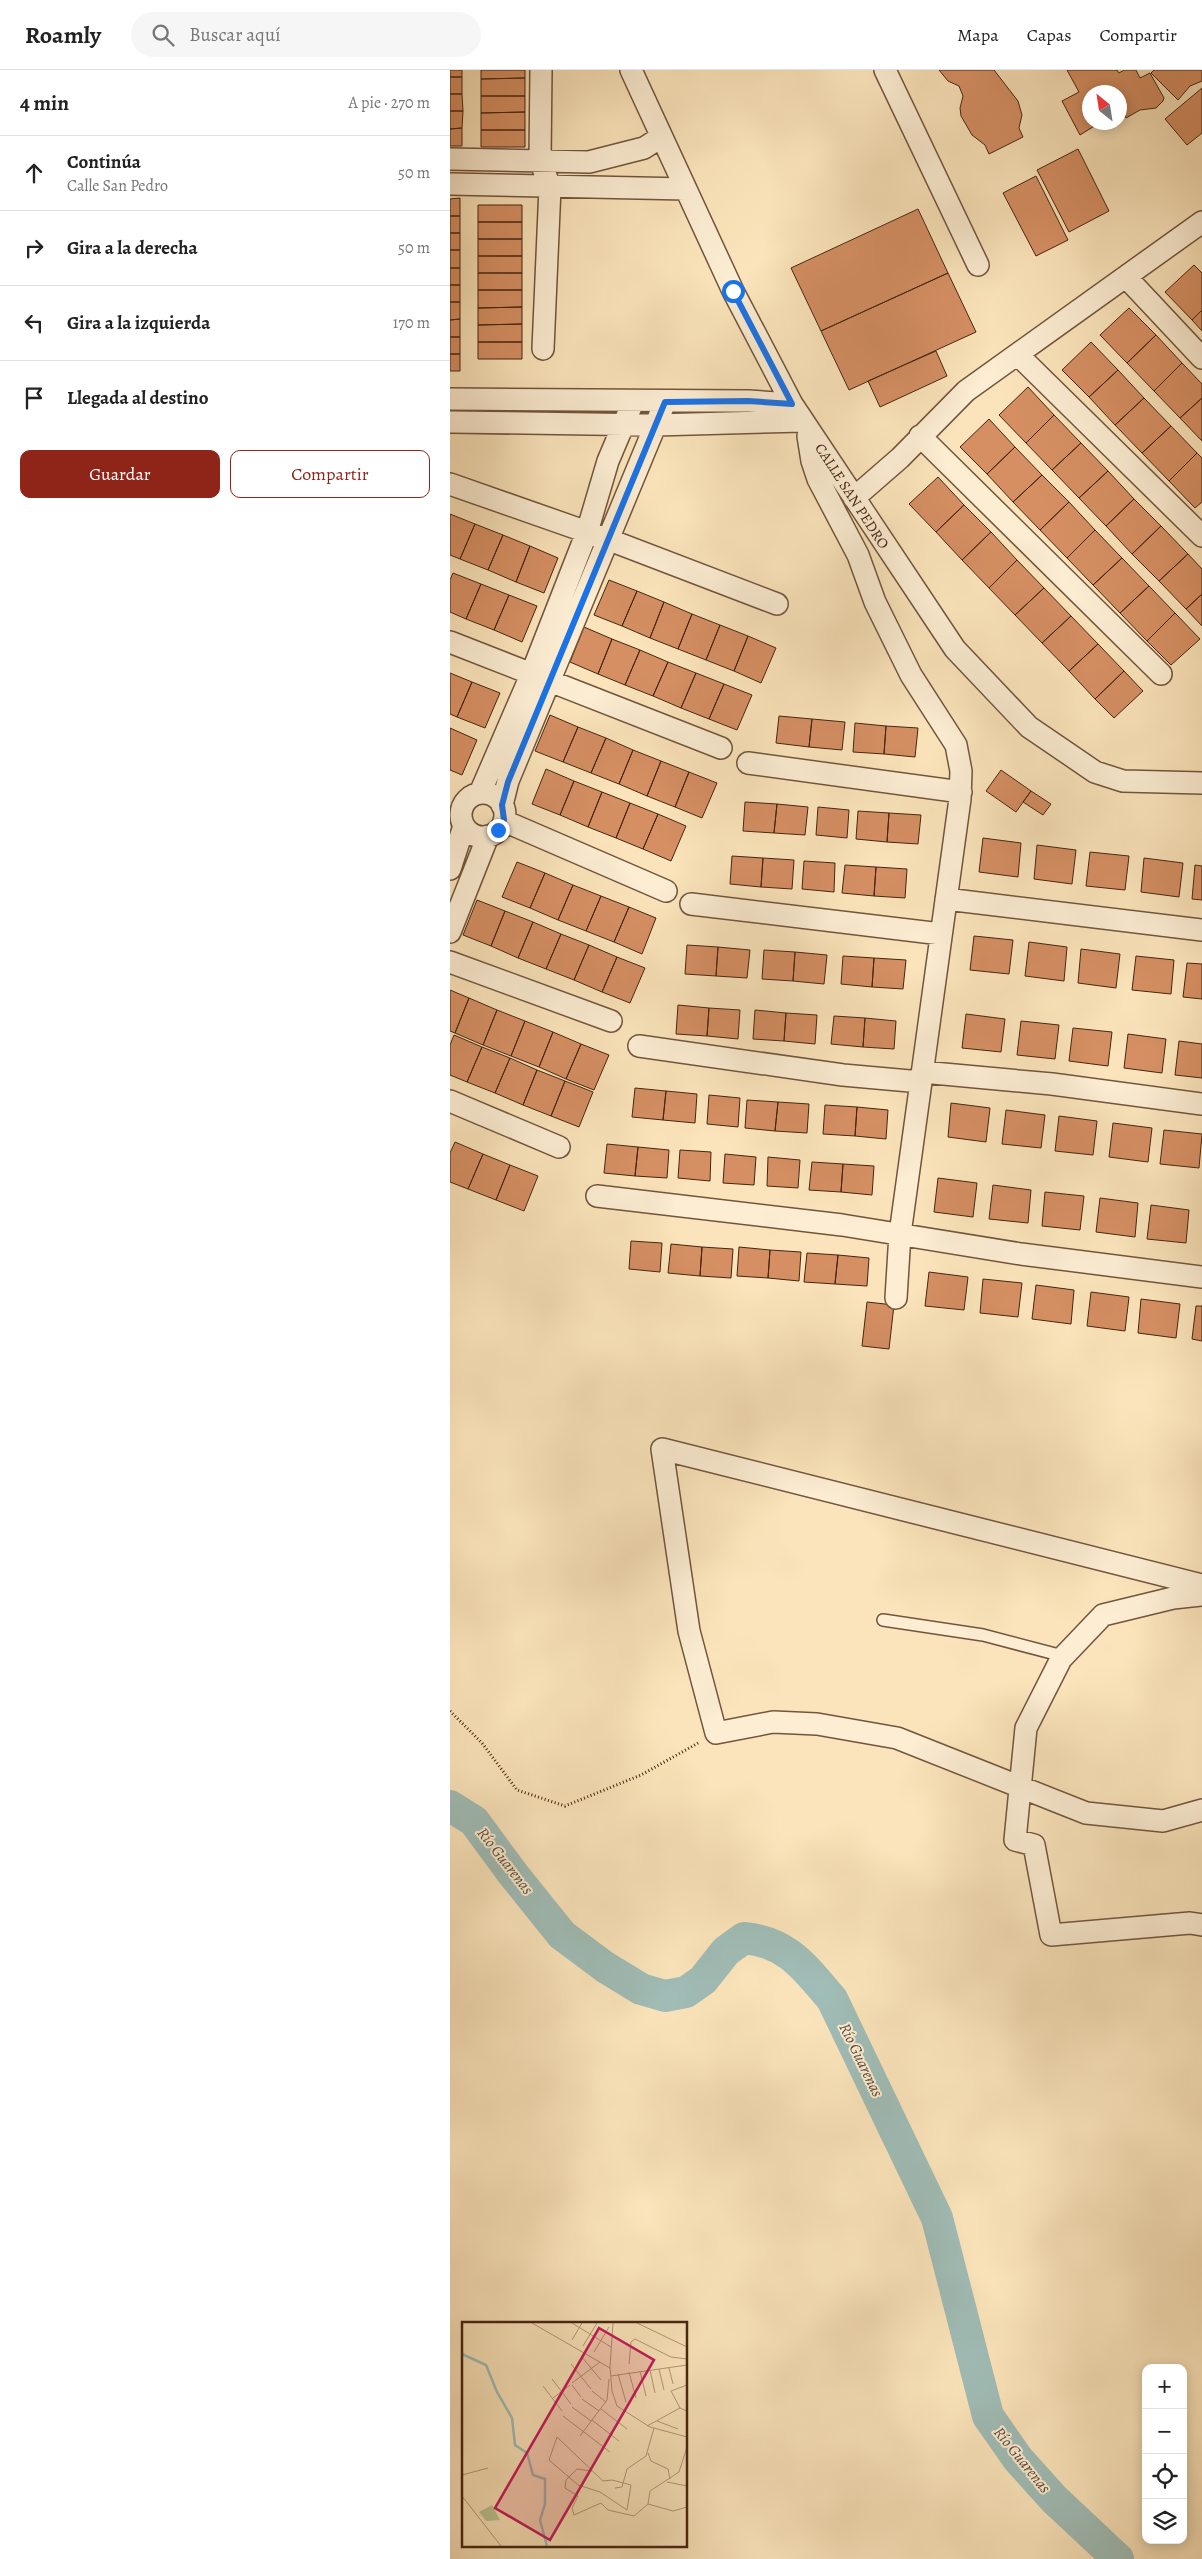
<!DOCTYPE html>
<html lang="es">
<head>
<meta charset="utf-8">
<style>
  :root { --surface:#fff; --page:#f6f6f6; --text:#222; --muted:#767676; --line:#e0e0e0; --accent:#8f2418 }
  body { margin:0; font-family:Alegreya,serif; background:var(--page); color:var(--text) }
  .controls { position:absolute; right:15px; bottom:15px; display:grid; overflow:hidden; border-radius:10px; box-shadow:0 2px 12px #0003 }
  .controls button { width:45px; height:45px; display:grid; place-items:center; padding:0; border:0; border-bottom:1px solid var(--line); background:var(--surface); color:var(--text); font:25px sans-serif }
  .compass { position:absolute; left:632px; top:15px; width:45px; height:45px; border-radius:50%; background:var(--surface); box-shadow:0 2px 12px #0003; rotate:330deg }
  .stop { position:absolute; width:15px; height:15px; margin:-11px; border:4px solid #1a73e8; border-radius:50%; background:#fff }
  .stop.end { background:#1a73e8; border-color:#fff; box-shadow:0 1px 5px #0008 }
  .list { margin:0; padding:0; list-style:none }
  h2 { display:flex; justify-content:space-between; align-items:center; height:65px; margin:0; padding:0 20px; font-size:21px }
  h2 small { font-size:16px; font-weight:400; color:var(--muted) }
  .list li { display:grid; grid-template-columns:32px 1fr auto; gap:15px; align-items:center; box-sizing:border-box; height:75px; padding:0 20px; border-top:1px solid var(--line) }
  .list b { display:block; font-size:19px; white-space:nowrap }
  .list p { margin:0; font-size:16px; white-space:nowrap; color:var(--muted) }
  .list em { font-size:16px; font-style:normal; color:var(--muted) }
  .actions { display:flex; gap:10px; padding:15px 20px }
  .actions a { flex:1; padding:11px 0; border:1px solid var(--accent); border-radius:10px; text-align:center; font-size:18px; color:var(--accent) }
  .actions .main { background:var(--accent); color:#fff }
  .icon { flex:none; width:28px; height:28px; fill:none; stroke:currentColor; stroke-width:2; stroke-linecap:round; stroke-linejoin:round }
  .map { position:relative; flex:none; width:752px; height:2489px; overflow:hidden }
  header { display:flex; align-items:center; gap:30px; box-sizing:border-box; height:70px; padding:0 25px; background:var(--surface); border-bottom:1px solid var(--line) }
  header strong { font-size:24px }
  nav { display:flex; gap:28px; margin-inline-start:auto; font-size:18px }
  .search { width:350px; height:45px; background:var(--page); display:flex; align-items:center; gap:12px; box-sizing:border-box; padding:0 18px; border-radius:28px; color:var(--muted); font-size:19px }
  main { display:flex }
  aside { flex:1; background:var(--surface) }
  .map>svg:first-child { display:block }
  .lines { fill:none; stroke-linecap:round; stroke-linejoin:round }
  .river { stroke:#a0bdb7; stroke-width:32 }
  .building { fill:#d58f63; stroke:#452511 }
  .service-casing { stroke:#72553c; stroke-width:14 }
  .minor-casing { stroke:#72553c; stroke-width:24 }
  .path { stroke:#452511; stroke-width:3; stroke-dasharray:1 2.5; stroke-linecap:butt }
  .service { stroke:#fcedd3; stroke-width:11 }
  .minor { stroke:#fcedd3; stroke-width:21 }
  .route { stroke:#1a73e8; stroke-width:6 }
  .labels { text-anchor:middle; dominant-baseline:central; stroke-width:4; stroke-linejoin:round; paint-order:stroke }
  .street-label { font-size:15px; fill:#452511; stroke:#fcedd3 }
  .water-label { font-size:16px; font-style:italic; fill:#5c4b3a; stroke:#fcedd3 }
  .inset-river { fill:none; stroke:#a0bdb7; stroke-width:2.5 }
  .inset-road { fill:none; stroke:#b29877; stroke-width:1 }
  .view { fill:#c2185b; fill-opacity:0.15; stroke:#c2185b; stroke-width:2.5 }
  .inset-edge { fill:none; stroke:#452511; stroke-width:2.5 }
</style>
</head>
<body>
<header>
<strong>Roamly</strong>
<div class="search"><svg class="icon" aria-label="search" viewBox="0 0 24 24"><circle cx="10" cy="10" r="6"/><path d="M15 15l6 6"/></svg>Buscar aquí</div>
<nav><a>Mapa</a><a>Capas</a><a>Compartir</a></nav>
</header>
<main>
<aside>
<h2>4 min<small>A pie · 270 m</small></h2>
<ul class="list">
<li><svg class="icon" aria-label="ahead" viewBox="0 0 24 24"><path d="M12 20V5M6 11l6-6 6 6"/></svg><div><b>Continúa</b><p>Calle San Pedro</p></div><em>50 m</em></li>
<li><svg class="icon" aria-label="right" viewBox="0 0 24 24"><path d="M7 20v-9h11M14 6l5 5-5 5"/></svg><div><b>Gira a la derecha</b></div><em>50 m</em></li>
<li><svg class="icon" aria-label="left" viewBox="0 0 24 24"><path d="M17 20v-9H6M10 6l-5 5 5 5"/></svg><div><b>Gira a la izquierda</b></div><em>170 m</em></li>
<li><svg class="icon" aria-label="arrive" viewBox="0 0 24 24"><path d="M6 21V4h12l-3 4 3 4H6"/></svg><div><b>Llegada al destino</b></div></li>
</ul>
<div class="actions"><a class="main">Guardar</a><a>Compartir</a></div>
</aside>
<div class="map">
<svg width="752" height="2489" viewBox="0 0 752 2489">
  <rect width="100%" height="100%" fill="#fbe4bb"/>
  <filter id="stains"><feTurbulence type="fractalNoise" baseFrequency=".004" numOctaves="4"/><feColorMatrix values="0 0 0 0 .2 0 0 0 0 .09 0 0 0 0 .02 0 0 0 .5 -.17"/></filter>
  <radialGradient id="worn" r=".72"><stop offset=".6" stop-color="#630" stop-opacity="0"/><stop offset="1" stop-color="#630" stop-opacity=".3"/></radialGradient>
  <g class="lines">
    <path class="river" d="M0 1736 24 1751 63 1804 112 1865 155 1897 191 1919 215 1926 236 1922 253 1910 276 1881 294 1868C338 1872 355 1898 382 1929L487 2148 538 2346 568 2389 604 2429 668 2489"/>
  </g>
  <path class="building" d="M0 0H12V7H0Z
    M31 0H75V8L31 9Z
    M489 0H544L568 31 572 45 569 58 573 67 539 84 535 75 522 65 511 46 510 38 513 26 509 16 498 11Z
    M617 0H667L669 3 674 0H686L690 8 700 3 714 28 713 31 706 38 690 40 676 48 670 35V22H640V52H661L646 55 630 65 612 31 629 22Z
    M704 0H752V11L740 16 728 30 701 3Z
    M0 7H12V24H0Z
    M75 8V26H31V9Z
    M752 18V63L737 75 715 49Z
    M0 24H12L13 41H0Z
    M31 26H75V42L31 43Z
    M0 41H13L12 58 0 59Z
    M75 42V60H31V43Z
    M12 58V76H0V59Z
    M31 60H75V77H31Z
    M628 79 659 141 619 162 587 100Z
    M586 106 618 170 586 186 553 123Z
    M10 128V146H0V129Z
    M28 135H72V152H28Z
    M468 139 498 203 371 261 341 198Z
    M0 146H10V163H0Z
    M28 152H72V169H28Z
    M0 163H10V180H0Z
    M28 169H72V186H28Z
    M0 180H10V198H0Z
    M28 186H72V203H28Z
    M744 195 752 203V240L742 250 715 222Z
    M0 198H10V215H0Z
    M28 203H72V220H28Z
    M498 203 526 262 399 320 371 261Z
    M0 215H10V232H0Z
    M28 220H72V237L28 238Z
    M0 232H10V249L0 250Z
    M72 237V254L28 255V238Z
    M679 238 706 265 677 293 650 265Z
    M752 240V261L742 250Z
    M10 249V267H0V250Z
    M72 254V272H28V255Z
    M706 265 732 293 704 321 677 293Z
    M0 267H10V284H0Z
    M28 272H72V289H28Z
    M641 272 668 300 639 327 612 300Z
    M486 281 497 306 430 337 418 311Z
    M0 284H10V301H0Z
    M732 293 752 314V328L730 348 704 321Z
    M668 300 694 328 665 355 639 327Z
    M578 317 604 345 576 373 549 345Z
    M694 328 721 356 692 383 665 355Z
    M752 328V371L730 348Z
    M604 345 631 373 602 400 576 373Z
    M539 349 565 377 537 404 510 377Z
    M721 356 747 383 719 411 692 383Z
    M631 373 658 401 629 428 602 400Z
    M565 377 592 405 563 432 537 404Z
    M747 383 752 388V432L745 438 719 411Z
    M658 401 684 429 656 456 629 428Z
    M592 405 619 432 590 460 563 432Z
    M488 407 514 435 486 462 459 434Z
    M684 429 711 456 682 484 656 456Z
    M619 432 645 460 617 488 590 460Z
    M514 435 541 462 512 490 486 462Z
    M0 444 25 454 10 489 0 485Z
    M25 454 53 465 38 500 10 489Z
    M711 456 738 484 709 511 682 484Z
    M645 460 672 488 643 515 617 488Z
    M541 462 567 490 539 518 512 490Z
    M53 465 80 476 66 512 38 500Z
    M80 476 108 488 94 523 66 512Z
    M738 484 752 499V524L736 539 709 511Z
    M672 488 699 516 670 543 643 515Z
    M567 490 594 518 565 545 539 518Z
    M3 503 31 514 16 549 0 542V510Z
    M159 510 187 521 172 556 144 545Z
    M31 514 59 525 44 560 16 549Z
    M699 516 725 543 697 571 670 543Z
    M594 518 621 546 592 573 565 545Z
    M187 521 214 532 200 568 172 556Z
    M752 524V556L736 539Z
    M59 525 87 536 72 572 44 560Z
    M214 532 242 544 228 579 200 568Z
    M725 543 750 569 721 595 697 571Z
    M242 544 270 555 256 590 228 579Z
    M621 546 648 574 619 601 592 573Z
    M270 555 298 566 284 601 256 590Z
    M134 557 162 569 148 604 120 592Z
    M298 566 326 578 311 613 284 601Z
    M162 569 190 580 175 615 148 604Z
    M648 574 674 601 645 629 619 601Z
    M190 580 218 592 203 626 175 615Z
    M218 592 246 603 231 638 203 626Z
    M674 601 693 621 664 648 645 629Z
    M0 603 22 612 7 647 0 644Z
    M246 603 274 614 259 649 231 638Z
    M22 612 50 623 35 658 7 647Z
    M274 614 302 625 287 660 259 649Z
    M100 645 128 657 113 692 85 681Z
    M329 646 362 649 359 677 326 673Z
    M362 649 395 652 392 680 359 677Z
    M405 653 436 656 434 684 403 682Z
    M436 656 468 658 465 687 434 684Z
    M128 657 156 668 141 703 113 692Z
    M0 658 27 670 12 705 0 700Z
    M156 668 183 680 169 714 141 703Z
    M183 680 211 691 197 726 169 714Z
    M211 691 239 702 225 737 197 726Z
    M96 699 124 711 110 745 82 734Z
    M551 700 581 721 566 742 536 721Z
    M239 702 267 713 252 748 225 737Z
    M124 711 152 722 138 757 110 745Z
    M581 721 601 734 593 745 573 732Z
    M152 722 180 733 166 768 138 757Z
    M295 732 327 734 324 763 293 761Z
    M180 733 208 744 193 779 166 768Z
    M327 734 358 737 355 765 324 763Z
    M368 737 399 740 397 768 366 765Z
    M408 741 439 743 437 772 406 769Z
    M439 743 471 745 468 774 437 772Z
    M208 744 236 756 221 791 193 779Z
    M533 768 571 773 568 807 529 802Z
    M587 775 626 780 622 814 584 809Z
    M640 782 679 786 675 820 636 816Z
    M282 786 313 788 311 817 280 814Z
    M313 788 344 790 342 819 311 817Z
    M694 788 733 793 729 827 691 822Z
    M354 791 385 793 384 822 352 819Z
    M67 792 95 803 80 838 52 827Z
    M395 795 426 797 424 826 392 823Z
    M745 795 752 796V830L742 829Z
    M426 797 457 799 455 828 424 826Z
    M95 803 123 815 108 850 80 838Z
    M123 815 151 826 136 861 108 850Z
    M151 826 179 837 164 872 136 861Z
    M27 830 55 841 41 876 13 865Z
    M179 837 206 848 192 884 164 872Z
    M55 841 83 852 68 888 41 876Z
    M83 852 111 864 96 899 68 888Z
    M111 864 139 875 124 910 96 899Z
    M524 866 563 870 559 904 520 900Z
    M579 872 617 877 614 911 575 906Z
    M139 875 167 887 152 922 124 910Z
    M237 875 268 877 266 906 235 904Z
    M268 877 300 880 297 908 266 906Z
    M631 879 670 884 666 918 628 913Z
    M314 880 345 882 343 911 312 909Z
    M345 882 377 885 374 914 343 911Z
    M393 886 424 888 422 917 391 914Z
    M686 886 724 890 721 924 682 920Z
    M167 887 195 898 180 933 152 922Z
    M424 888 456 890 453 919 422 917Z
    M737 893 752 894V929L733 927Z
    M0 920 19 928 5 963 0 961Z
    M19 928 47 940 33 975 5 963Z
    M228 935 259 938 257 966 226 964Z
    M259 938 290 940 288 969 257 966Z
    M47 940 75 951 61 986 33 975Z
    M305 940 336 943 334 971 303 969Z
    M336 943 367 945 365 974 334 971Z
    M516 944 555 949 551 982 512 978Z
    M384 946 415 948 413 977 381 974Z
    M415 948 446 951 444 979 413 977Z
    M75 951 103 962 89 997 61 986Z
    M571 951 609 955 605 989 567 985Z
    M623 958 662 962 658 996 619 991Z
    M103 962 131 974 116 1009 89 997Z
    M678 964 716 969 712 1003 674 998Z
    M4 965 32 977 17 1012 0 1005V975Z
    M729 971 752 974V1008L725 1005Z
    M131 974 159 985 144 1020 116 1009Z
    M32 977 60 988 45 1023 17 1012Z
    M60 988 87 1000 73 1035 45 1023Z
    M87 1000 115 1011 101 1046 73 1035Z
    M115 1011 143 1022 129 1057 101 1046Z
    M185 1018 216 1021 213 1050 182 1047Z
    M216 1021 247 1024 245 1053 213 1050Z
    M259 1025 290 1028 288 1057 257 1054Z
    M297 1030 328 1032 325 1061 295 1058Z
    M328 1032 359 1034 357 1063 325 1061Z
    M501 1033 540 1038 536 1072 498 1067Z
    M375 1035 407 1037 405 1066 373 1064Z
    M407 1037 438 1040 436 1069 405 1066Z
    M556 1040 595 1045 591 1078 552 1074Z
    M609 1046 647 1051 643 1085 605 1081Z
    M663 1053 702 1058 698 1092 659 1087Z
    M714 1060 752 1064 749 1098 710 1094Z
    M5 1072 33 1084 18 1119 0 1112V1083Z
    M157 1074 188 1077 185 1106 154 1103Z
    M188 1077 219 1080 217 1108 185 1106Z
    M230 1080 261 1082 260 1111 228 1108Z
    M33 1084 60 1095 46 1130 18 1119Z
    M275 1084 306 1087 304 1115 273 1113Z
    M318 1087 350 1090 348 1118 317 1116Z
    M362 1092 393 1094 391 1122 359 1120Z
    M393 1094 424 1096 422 1125 391 1122Z
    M60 1095 88 1106 74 1141 46 1130Z
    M488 1108 527 1113 523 1147 484 1142Z
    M543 1115 581 1120 578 1153 539 1149Z
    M595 1122 634 1126 630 1160 592 1156Z
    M650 1128 688 1133 685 1167 646 1162Z
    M701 1135 739 1140 736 1173 697 1169Z
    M181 1171 212 1173 210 1202 179 1199Z
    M221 1174 252 1177 250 1206 218 1203Z
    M252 1177 283 1179 281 1208 250 1206Z
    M289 1177 320 1180 318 1208 287 1206Z
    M320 1180 351 1182 349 1211 318 1208Z
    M357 1183 388 1185 385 1214 354 1212Z
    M388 1185 419 1188 417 1216 385 1214Z
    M479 1202 518 1207 514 1240 475 1236Z
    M533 1209 572 1213 568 1247 530 1243Z
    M586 1215 624 1220 621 1254 582 1249Z
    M641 1222 679 1227 675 1261 637 1256Z
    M691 1229 730 1234 726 1268 688 1263Z
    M417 1232 444 1235 439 1279 412 1276Z
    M746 1236H752V1271L742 1269Z"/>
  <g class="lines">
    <defs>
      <path id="service" d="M433 1550 533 1565 613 1586"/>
      <path id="minor" d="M91 0 90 90 100 117 93 279
        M181 0 283 221 342 334 505 579 579 657 645 702 673 711 752 713
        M435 0 528 195
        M0 89 139 92 194 78 211 67
        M0 114 236 119
        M676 207 752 288
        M568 285 752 466
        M0 329 299 331 342 334
        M0 352 206 355 353 351
        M358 366 362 391 368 409 408 485 425 532 461 605 506 675 511 701 510 729 450 1164 446 1228
        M470 366 711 604
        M0 414 157 469 327 534
        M404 428 450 388 516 321 752 152
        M0 572 271 678
        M298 693 511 722
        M30 723 81 605 137 462 158 391 183 332
        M11 745a22 22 0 1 1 44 0a22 22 0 1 1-44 0Z
        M52 735 58 711 215 332
        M54 751 216 821
        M0 799 14 756
        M496 829 752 860
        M241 834 491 864
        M0 862 38 766
        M0 892 161 951
        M189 976 393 1005 471 1012
        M472 1002 602 1014 752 1034
        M0 1031 109 1077
        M147 1126 392 1155 571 1184 752 1207
        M752 1515 212 1379 239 1561 266 1663 323 1652 367 1654 447 1668 636 1743 713 1751 752 1740
        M752 1525 723 1528 653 1545 611 1589 576 1658 565 1770 584 1775 601 1865 740 1853 752 1855"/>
    </defs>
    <use href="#service" class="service-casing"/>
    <use href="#minor" class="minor-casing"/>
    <path class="path" d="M0 1641 32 1673 67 1720 115 1736 191 1705 250 1672"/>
    <use href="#service" class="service"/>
    <use href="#minor" class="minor"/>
  </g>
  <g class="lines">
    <path class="route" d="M48 760 54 750 52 735 58 712 215 332 298 331 342 334 283 221"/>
  </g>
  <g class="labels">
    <g class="street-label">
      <text transform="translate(402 426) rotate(57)">CALLE SAN PEDRO</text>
    </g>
    <g class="water-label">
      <text transform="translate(55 1791) rotate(52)">Río Guarenas</text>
      <text transform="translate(411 1990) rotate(64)">Río Guarenas</text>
      <text transform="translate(572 2390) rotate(51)">Río Guarenas</text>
    </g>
  </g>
  <g transform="translate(12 2252)">
    <rect width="225" height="225" fill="#fbe4bb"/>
    <path d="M30 183 38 198 24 199 17 190Z" fill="#bbc593"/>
    <path class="inset-river" d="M0 32 24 43 35 70 50 96 53 123 65 131 71 153 83 157V182L78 198 85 224"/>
    <path class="inset-road" d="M70 1 148 46M110 1 149 25M151 1 148 45 150 69 155 84 188 105 225 115M175 1 225 25M110 18 120 1M121 24 135 1M132 30 147 5M119 34 139 58M109 42 129 67M167 42 169 20 173 17 209 35 225 37M207 46 211 62M197 47 202 68M188 48 193 71M178 49 184 74M167 50 174 76M156 52 164 80M149 54 225 43M90 57 109 82M110 61 138 40M110 63 119 75M225 63 209 69 218 86 225 89M81 64 100 89M130 69 144 80M91 76 108 63M120 77 137 89M110 85 129 99M139 87 165 107M101 94 148 130M130 98 157 119M195 99 216 107M185 104 218 86M118 114 145 78 147 57M186 131 189 139 206 147 208 157M130 149 115 147 104 158 103 166 116 174 110 186 112 193 139 181 146 188 172 194 186 182 188 169 217 150 225 125M0 153 26 146M141 159 95 115 87 138 116 163 138 170 165 188M141 159 150 158 169 163 165 188M205 160 225 164M153 166 160 165 165 147 184 134 192 106M0 174 39 224M186 182 211 189 225 185"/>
    <path class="view" d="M137 6 192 38 88 218 33 186Z"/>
    <rect width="225" height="225" class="inset-edge"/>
  </g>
  <rect width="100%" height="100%" filter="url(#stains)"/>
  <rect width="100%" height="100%" fill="url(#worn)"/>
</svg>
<div class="controls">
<button>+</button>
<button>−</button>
<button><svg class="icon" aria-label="locate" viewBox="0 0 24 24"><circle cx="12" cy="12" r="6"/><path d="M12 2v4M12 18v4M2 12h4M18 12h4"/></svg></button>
<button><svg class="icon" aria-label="layers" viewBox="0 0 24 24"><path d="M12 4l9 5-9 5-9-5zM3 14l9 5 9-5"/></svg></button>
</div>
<svg class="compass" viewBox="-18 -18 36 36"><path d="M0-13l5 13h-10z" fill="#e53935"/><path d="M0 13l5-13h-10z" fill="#767676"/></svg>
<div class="stop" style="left:283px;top:221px"></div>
<div class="stop end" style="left:48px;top:760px"></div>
</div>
</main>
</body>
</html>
